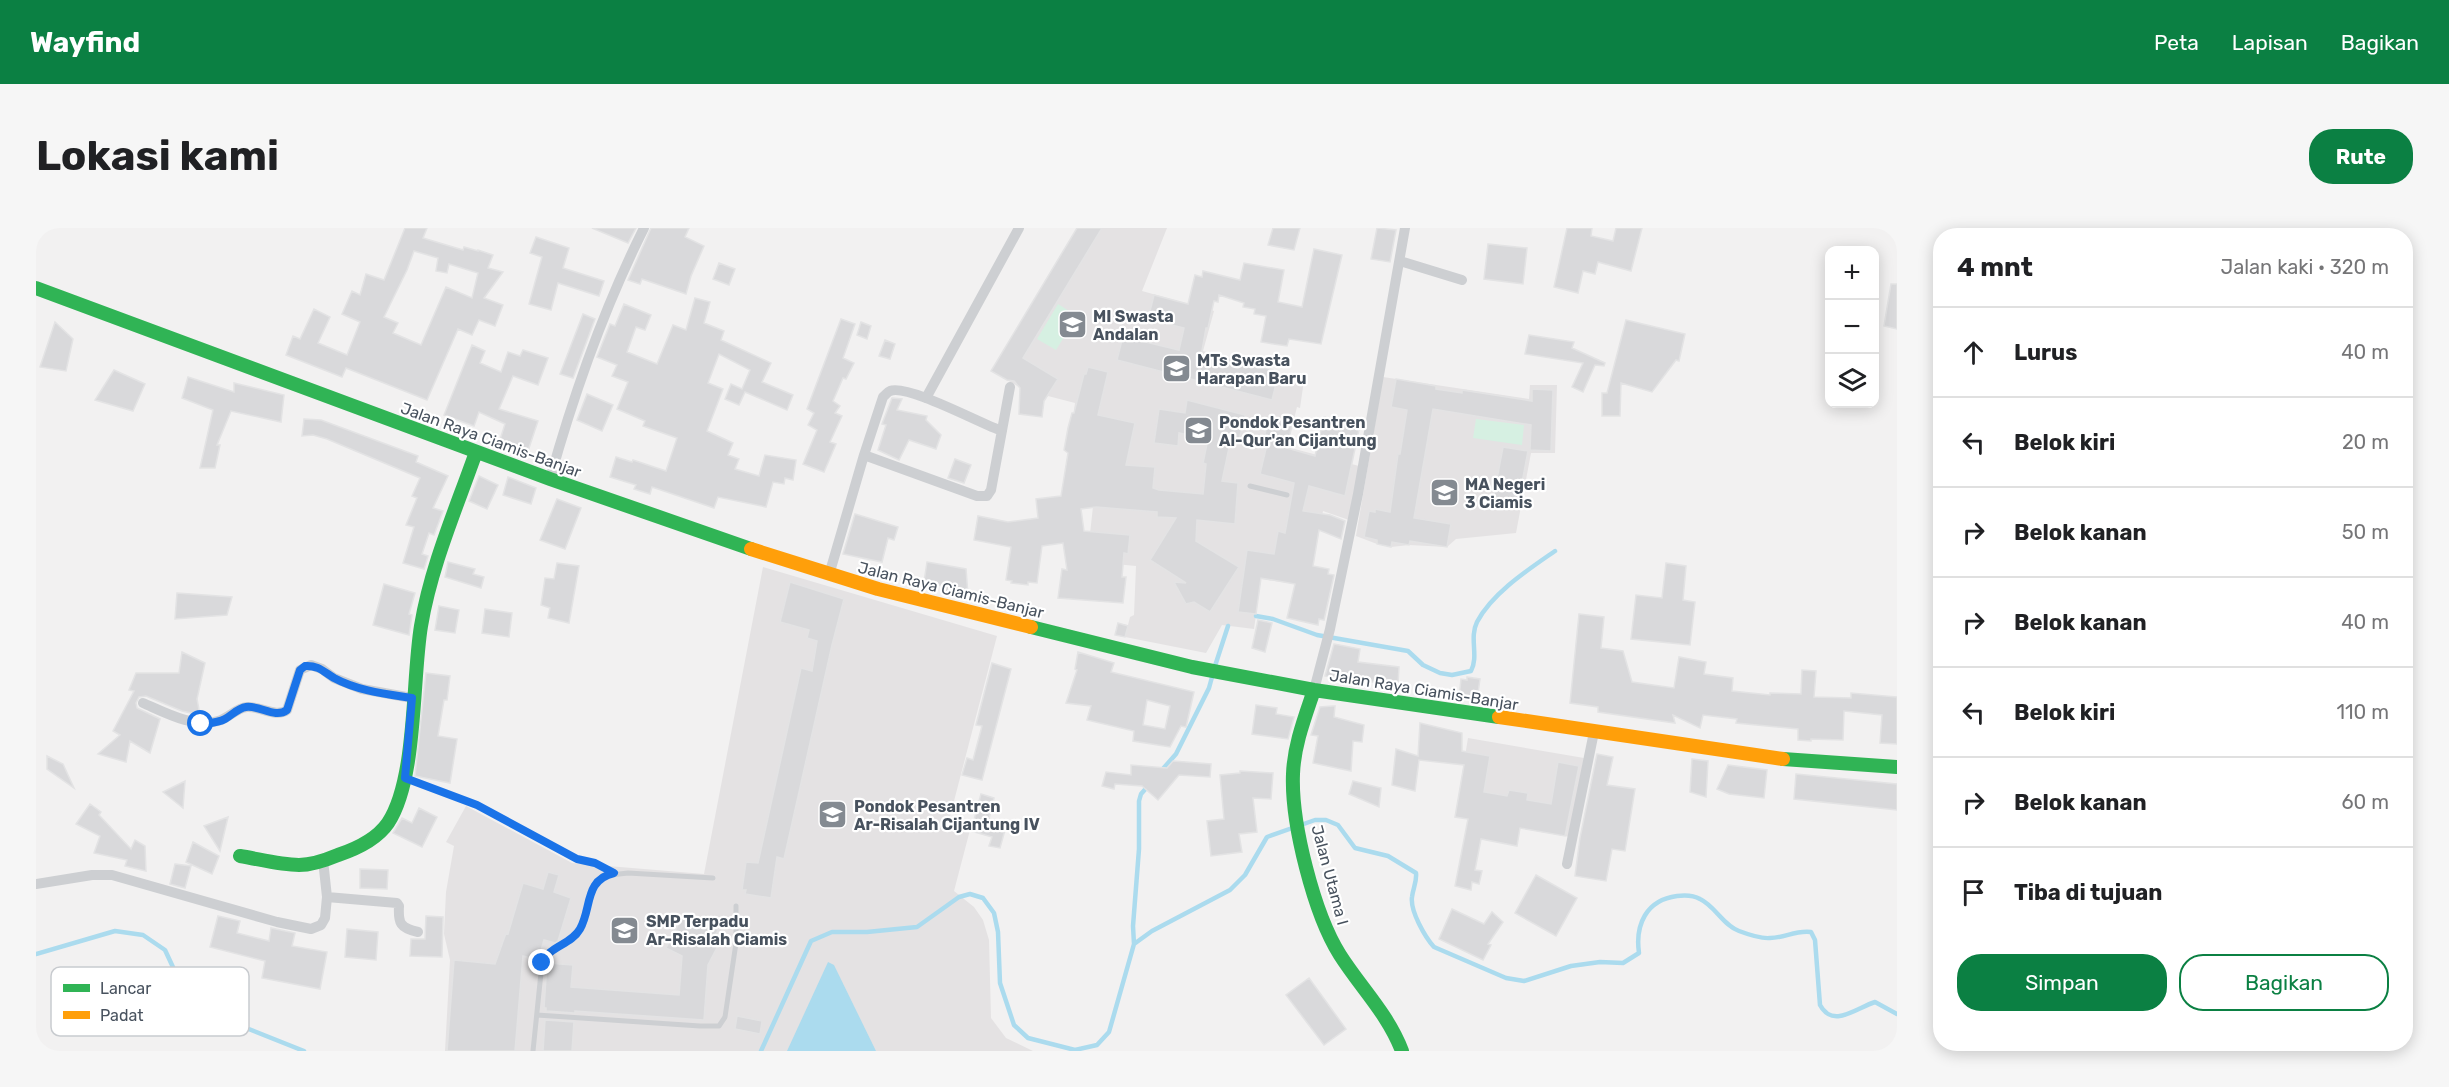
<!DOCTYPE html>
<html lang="id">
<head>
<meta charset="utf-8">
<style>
  :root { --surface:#fff; --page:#f6f6f6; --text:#202124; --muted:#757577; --line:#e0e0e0; --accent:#0b8043 }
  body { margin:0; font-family:Rubik,sans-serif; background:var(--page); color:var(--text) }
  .controls { position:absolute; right:18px; top:18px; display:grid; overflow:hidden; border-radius:12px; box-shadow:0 3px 15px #0003 }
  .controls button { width:54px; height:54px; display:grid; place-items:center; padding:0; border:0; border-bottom:2px solid var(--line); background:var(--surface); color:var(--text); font:30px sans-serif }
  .stop { position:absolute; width:18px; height:18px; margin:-14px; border:4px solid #1a73e8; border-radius:50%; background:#fff }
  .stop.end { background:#1a73e8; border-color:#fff; box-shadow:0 2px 6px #0008 }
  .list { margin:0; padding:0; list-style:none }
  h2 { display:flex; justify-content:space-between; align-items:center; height:78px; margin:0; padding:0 24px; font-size:26px }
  h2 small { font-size:20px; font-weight:400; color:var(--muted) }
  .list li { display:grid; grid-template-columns:39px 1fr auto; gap:18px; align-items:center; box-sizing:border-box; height:90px; padding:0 24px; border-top:2px solid var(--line) }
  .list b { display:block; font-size:22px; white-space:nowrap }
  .list em { font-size:20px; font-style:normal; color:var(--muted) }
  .actions { display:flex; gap:12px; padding:18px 24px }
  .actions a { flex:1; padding:14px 0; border:2px solid var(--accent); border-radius:24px; text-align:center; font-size:21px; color:var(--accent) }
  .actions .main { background:var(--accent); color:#fff }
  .icon { flex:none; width:33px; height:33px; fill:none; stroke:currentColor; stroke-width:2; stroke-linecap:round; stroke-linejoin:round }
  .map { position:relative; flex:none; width:1861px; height:823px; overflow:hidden; border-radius:24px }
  header { display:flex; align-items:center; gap:36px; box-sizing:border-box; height:84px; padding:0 30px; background:var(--accent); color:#fff }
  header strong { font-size:28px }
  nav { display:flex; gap:33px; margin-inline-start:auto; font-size:21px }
  .intro { display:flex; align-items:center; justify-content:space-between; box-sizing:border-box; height:144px; padding:0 36px }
  h1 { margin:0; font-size:42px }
  .button { padding:15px 27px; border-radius:24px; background:var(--accent); color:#fff; font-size:21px; font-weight:700 }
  main { display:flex; gap:36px; padding:0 36px }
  aside { flex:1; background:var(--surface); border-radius:24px; box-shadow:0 3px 15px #0003 }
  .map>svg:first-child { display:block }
  .education { fill:#e4e2e3 }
  .green { fill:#d6f0e2 }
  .water { fill:#abdbee }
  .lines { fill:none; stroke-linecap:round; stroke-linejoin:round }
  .stream { stroke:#abdbee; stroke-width:4.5 }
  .building { fill:#d9d9db; stroke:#e3e3e4; stroke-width:1.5; fill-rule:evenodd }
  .lane { stroke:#cdcfd2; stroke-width:5 }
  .street { stroke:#cdcfd2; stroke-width:10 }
  .fast { stroke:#30b455; stroke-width:14 }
  .slow { stroke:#ff9f0a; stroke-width:14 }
  .route { stroke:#1a73e8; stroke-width:8 }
  .labels { text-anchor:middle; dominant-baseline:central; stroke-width:4.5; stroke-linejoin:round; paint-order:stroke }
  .poi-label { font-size:16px; font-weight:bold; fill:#48525e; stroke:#fff; text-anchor:start }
  .street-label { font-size:16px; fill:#48525e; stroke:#fff }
  .key { fill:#fff; stroke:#c8cbcf; stroke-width:1.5 }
  .key-label { font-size:16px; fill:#48525e }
</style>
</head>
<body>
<header>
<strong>Wayfind</strong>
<nav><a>Peta</a><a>Lapisan</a><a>Bagikan</a></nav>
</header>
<div class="intro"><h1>Lokasi kami</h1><a class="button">Rute</a></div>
<main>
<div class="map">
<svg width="1861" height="823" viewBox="0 0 1861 823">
  <rect width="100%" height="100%" fill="#f2f1f1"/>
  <path class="education" d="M1041 0H1131L1106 63 1178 83 1167 123 1268 152 1264 180 1261 179 1251 219 1323 238 1313 292 1287 283 1277 337 1261 335 1258 356 1225 351 1218 401 1186 397 1170 425 1079 407 1082 395 1092 397 1094 389 1098 387 1100 338 1048 333 1053 315 1062 233V188L1038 183 1039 175 1012 168 1008 173 955 143Z
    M1347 149 1493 171 1494 157H1521L1519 225H1495L1480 305 1420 311 1411 319 1373 317 1355 319 1341 316 1320 308Z
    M727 339 961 408 912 596 934 602 918 663 938 679 947 692 953 712 955 790 970 810 997 823H409L414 732 408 706 410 664 418 618 410 614 430 578 536 635 668 646Z
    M1432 510 1548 530 1534 609 1419 589Z"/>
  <path class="green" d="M1022 76 1041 88 1020 122 1001 111Z
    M1440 191 1488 197 1486 217 1437 210Z"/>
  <path class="water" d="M792 734 798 737 840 823H751Z"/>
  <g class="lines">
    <path class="stream" d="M1220 388 1237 391 1281 407 1372 423 1387 437 1404 445 1416 447 1435 443C1443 428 1433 410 1441 394 1456 365 1493 341 1519 323
      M1179 438 1192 398
      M1125 543 1140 526 1173 460 1176 449
      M1098 716 1097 698 1103 621V573L1105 566 1113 557
      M0 726 79 703 107 707 129 722 155 778 268 823
      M725 823 775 713 796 704H831L881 699 923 669 934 666 947 670 958 685 962 704 964 755 978 797 992 810 1039 822 1061 817 1073 804 1098 716 1116 703 1194 662 1209 647 1231 609 1279 592H1290L1302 597 1319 620 1352 628 1380 645C1381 654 1377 660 1376 669 1374 683 1389 709 1398 719L1470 750 1488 753 1535 738 1564 734 1587 735 1603 725C1599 697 1610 672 1641 668 1649 667 1657 667 1664 671 1679 678 1687 697 1703 703 1711 706 1725 711 1734 710 1749 710 1759 702 1775 704L1779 712 1784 777C1797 801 1820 780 1839 774L1861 786"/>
  </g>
  <path class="building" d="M369 0H391L387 10 427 22 428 19 442 23V22L457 27 452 40 467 44 448 70 467 77 459 98 443 92 436 107 422 101 391 172 310 140 306 149 250 127 257 108 264 111 278 81 294 89 282 115 311 127 324 94 306 86 316 63 324 67 330 46 348 52ZM378 23 402 30 400 43 411 45 413 36 442 45 436 70 410 59 385 117 357 105 362 95 348 89 371 42Z
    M556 0H600L592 15Z
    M615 0H653L649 9 668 18 655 48 650 66 606 51 604 56 592 52Z
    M1041 0H1066L987 130 1022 151 1008 173 1006 189 983 186 984 160 978 153 971 152 955 143Z
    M1237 0H1264L1258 22 1232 17Z
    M1341 0 1360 2 1354 34 1335 31Z
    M1531 0H1556L1555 8 1577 13 1580 0H1606L1595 43 1562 34 1559 46 1547 43 1542 65 1518 59Z
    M500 9 533 20 527 40 568 53 563 68 522 55 515 82 493 76 506 29 494 25Z
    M1452 16 1491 20 1487 56 1448 51Z
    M1278 21 1306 27 1285 116 1253 111 1251 118 1225 114 1230 88 1218 86 1219 81 1207 79 1208 75 1183 67 1182 74 1178 73 1172 100H1170L1165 128 1204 138 1205 134 1237 142 1236 146 1242 148 1236 172 1081 132 1086 112H1089V109L1143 122 1148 100 1112 91 1118 67 1152 76 1159 47 1166 49 1167 43 1204 52 1208 35 1248 42 1242 74 1266 79Z
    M683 35 699 41 693 57 677 51Z
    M1855 56H1861V101L1848 98Z
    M659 70 674 74 668 95 688 103 685 112 735 135 726 154 757 167 751 182 709 164 703 177 689 171 695 156 706 161 714 142 683 126 672 155 687 161 671 203 697 215 692 227 703 231 699 241 723 248 729 227 760 232 757 252 749 250 748 256 737 254 730 279 682 269 678 280 616 259 614 266 598 261 600 257 574 249 580 229 596 234 597 232 630 243 641 210 607 198 609 193 581 181 592 154 576 148 581 137 561 129 574 96 579 98 588 76 615 87 609 102 600 99 591 124 621 136 637 97 650 102Z
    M547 86 559 91 537 150 524 146Z
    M805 91 819 96 807 130 818 135 810 151 807 150 797 173 804 178 799 185 806 188 794 214 800 216 788 244 767 236 781 202 772 197 778 185 771 181Z
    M1590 92 1649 106 1643 133 1640 132 1616 164 1585 155 1584 188H1566V165H1571Z
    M19 94 37 111 30 143 4 139Z
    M825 94 835 98 831 111 821 107Z
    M1493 107 1538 114 1536 120 1569 135 1568 138 1559 137 1547 164 1536 159 1547 135 1489 126Z
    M849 112 859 116 854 131 843 128Z
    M436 117 449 123 444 135 465 144 472 124 484 128 487 122 512 130 502 157 477 148 463 181 502 193 490 229 462 218 469 196 443 184 438 198 408 187Z
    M1052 139 1072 144 1062 187 1099 195 1090 237 1119 239 1117 260 1123 262 1167 266 1170 236 1167 235 1172 211 1143 205 1142 218 1118 215 1123 181 1149 185 1151 172 1209 187 1202 217 1194 215 1186 253 1202 255 1199 296 1161 292 1160 313 1203 339 1174 384 1158 374 1150 376 1138 354 1150 355 1114 332 1140 290 1121 289V284L1060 279 1045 281 1048 303 1094 307 1092 326 1088 325 1086 349H1090L1087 375 1022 370 1026 341 1031 342 1027 315 1006 318 1001 355 992 354V357L975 355 976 353 970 352 975 319 938 312 942 288 972 294 1002 290 1000 271 1025 268 1032 225 1028 222 1032 200 1036 185H1038L1048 146H1050Z
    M78 142 109 156 97 183 59 172Z
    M152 149 198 164V155L248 167 245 194 195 183 181 217H184L179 240H164L177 182 146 170Z
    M1360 151 1400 158V161L1426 165V162L1496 173V161L1517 162 1515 223 1494 222 1495 197 1397 181 1378 290 1415 296 1411 319 1374 313 1373 317 1356 314 1355 319 1341 316V312L1328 309 1333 283 1339 284V281L1354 284 1362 226H1364L1371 182 1355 179Z
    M551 166 577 177 566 203 541 192Z
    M856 170 866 171 861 182 891 188 890 192 905 207 900 221 873 212 863 232 842 222 850 197 846 196Z
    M1288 189 1324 197 1309 268 1273 258 1267 283 1294 287 1309 293 1305 311 1283 302 1277 338 1293 341 1292 346 1298 347 1288 392 1283 391 1282 397 1251 390 1259 356 1225 350 1220 386 1202 384 1211 322 1238 326 1242 303 1249 305 1258 255 1224 246 1232 212 1228 211 1232 192 1256 197 1251 220 1279 228Z
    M268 191 285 192 382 228 380 234 412 248 397 280 407 283 398 307 393 305 386 326 392 328 388 341 367 335 378 299 370 297 381 270 376 268 384 250 291 211 277 207 266 208Z
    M1467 219 1492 223 1481 281 1456 277Z
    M919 231 935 237 928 255 912 250Z
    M443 248 462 257 451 281 433 273Z
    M472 249 500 260 495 276 467 267Z
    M521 271 545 280 529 321 504 312Z
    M819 286 862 299 858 312 852 310 846 334 807 326Z
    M412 334 439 341 437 346 448 349 445 360 409 349Z
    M891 334 930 341 932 367 906 363 907 358 888 354Z
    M521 335 543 338 533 395 512 390 514 380 505 377 509 350 518 351Z
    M1630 335 1650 338 1647 372 1659 374 1654 417 1595 411 1600 367 1626 370Z
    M754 354 808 371 796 417 748 631 741 629 735 670 709 666 710 662H706L710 634 722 635 765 440 776 443 781 413 771 410 773 402 744 394Z
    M348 356 379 365 373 386 376 387 373 407 337 397Z
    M141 365 196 369 191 387 139 391Z
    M403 378 423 382 419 405 399 402Z
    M449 381 476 385 473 409 446 405Z
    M1543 386 1568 389 1565 420 1587 423 1596 454 1638 460 1643 429 1670 434 1668 446 1697 450 1696 463 1734 467V465L1765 466 1766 442 1780 443 1778 469 1815 470V465L1861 469V516L1844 515 1846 487 1808 483 1807 512 1775 511V513L1762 512V501L1700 495 1701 491 1667 487 1664 500 1637 487 1639 495 1562 484V479L1534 475Z
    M1222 392 1236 395 1229 424 1216 420Z
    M1082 395 1092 398 1089 409 1079 407Z
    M1298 416 1324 421 1322 434 1363 439 1362 456 1319 453 1289 448Z
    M146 424 169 435 161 471 164 487 146 483 110 468 103 469 100 475 101 480 124 491 114 525 94 513 90 534 62 526 84 507 77 503 98 463 93 462 100 445H143Z
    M1042 424 1078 435 1075 444 1158 464 1150 499 1145 498 1134 519 1097 513 1098 503 1051 492 1055 478 1030 475 1041 442 1039 441ZM1111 472 1134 478 1129 501 1107 497Z
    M956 435 975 441 946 552 926 547 931 530 937 532 946 498 940 497Z
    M390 445 414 448 411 472H408L402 508 421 511 414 555 379 548Z
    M1431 449 1444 451 1441 472 1423 470 1425 451 1431 452Z
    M1220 477 1241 480 1240 486 1258 489 1252 511 1216 506Z
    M1297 478H1299L1298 489 1328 497 1326 514 1317 513 1315 543 1277 535 1282 508 1275 507 1284 479Z
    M1384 495 1426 505V523L1454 528 1448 564 1471 568 1473 562 1492 565 1491 572 1515 576 1522 534 1543 538 1529 608 1484 600 1481 618 1445 611 1439 642 1446 643 1443 656 1436 654 1435 662 1419 658 1432 591 1419 589 1428 537 1383 532 1379 563 1356 557 1360 521 1382 528Z
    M1561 526 1577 529 1571 557 1599 561 1589 623 1576 621 1570 653 1539 648 1544 610Z
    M11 528 27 536 38 560 11 541Z
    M1656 531 1672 533 1670 569 1654 564Z
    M1137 533 1175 536 1174 549 1143 547 1122 572 1106 558 1079 556 1078 561 1066 558 1070 544 1095 547V537L1131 540Z
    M1692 537 1731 542 1728 570 1693 566 1681 561Z
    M1204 543 1237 545 1235 571 1217 570 1221 604 1203 606 1206 624 1175 628 1171 593 1188 591 1184 547 1204 545Z
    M1760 546 1861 556V582L1758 571Z
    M149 553 147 580 127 564Z
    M1317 553 1345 560 1343 579 1313 566Z
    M945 566 958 570 953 591 971 595 964 620 953 618 956 609 935 603Z
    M54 576 65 584 63 587 95 621 99 612 109 618 110 643 89 638 91 632 58 625 64 608 40 596Z
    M383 580 401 589 386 619 357 605 366 590 376 595Z
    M192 589 184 623 168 598Z
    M157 614 183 628 176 646 150 634Z
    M139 636 155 638 149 660 134 656Z
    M324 641 352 642 351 661 324 660Z
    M512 644 523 647 518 664 535 670 522 713 519 715 508 712 502 732 487 728 479 823H411L418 732 459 736 470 705 472 706 487 655 507 661Z
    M1500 647 1541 670 1520 708 1479 685Z
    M1416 681 1448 696 1456 684 1467 694 1452 716 1455 717 1447 732 1403 711Z
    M649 684 682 702 679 709 685 712 672 737 668 792 539 783V785L510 783V780H508L511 735 537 737 535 759 643 767 646 728 630 720Z
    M182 688 204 693 201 705 233 713 235 700 259 705 256 718 291 724 284 761 226 750 229 733 174 719Z
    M390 688 407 689 406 729 374 728 375 711H389Z
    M311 701 342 704 340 732 309 729Z
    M1273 750 1310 801 1288 817 1250 767Z
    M701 788 726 793 724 806 699 801Z
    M509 792 538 794 536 823H507Z"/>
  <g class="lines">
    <path class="lane" d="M1214 258 1251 267
      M369 551 441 577 541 631 559 635 578 645
      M501 787 664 798H683L689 789 700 715V678
      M497 823 506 735C512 719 532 718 542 704 554 687 550 668 566 648L592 645 677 650"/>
    <path class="street" d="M1364 33 1426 52
      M890 170 983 0
      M828 227 941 268H951L955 262 974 159
      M514 251C538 165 568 80 608 0
      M793 347 828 227 847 169C850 167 851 164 854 163 872 156 945 196 966 203
      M1278 462 1294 401 1322 266 1369 0
      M107 475C130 485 157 500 182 493 193 490 200 480 211 479 224 478 240 490 251 482L264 442 275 437 286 441 298 450 326 461 376 470
      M1531 636 1558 504
      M0 656 56 647H76L241 694 275 701 285 697 289 690 291 669 287 632
      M291 669 361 675 363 678C362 695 364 700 382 704"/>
    <path class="fast" d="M0 60 514 251 715 321
      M995 399 1156 439 1278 462 1463 489
      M1278 462C1269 489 1258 517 1257 546 1255 595 1278 686 1304 727 1325 760 1352 786 1366 823
      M1747 531 1861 539
      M204 628C223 631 243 637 263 637 276 637 290 632 302 627 320 621 341 611 352 595 381 551 376 452 385 398 395 338 420 281 440 224"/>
    <path class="slow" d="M715 321 842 361 995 399
      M1463 489 1747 531"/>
  </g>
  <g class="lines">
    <path class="route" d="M165 496C173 495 182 495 189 491 196 487 202 480 210 479 224 477 239 491 251 482L264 442 269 438C282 437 288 444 298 450 322 463 350 466 376 470L369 550 441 577 541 631 559 635 578 645C548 652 556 680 544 701 535 717 513 718 506 735"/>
  </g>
  <defs>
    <symbol id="school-square" viewBox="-11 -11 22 22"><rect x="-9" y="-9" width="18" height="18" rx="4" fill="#848a91" stroke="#fff"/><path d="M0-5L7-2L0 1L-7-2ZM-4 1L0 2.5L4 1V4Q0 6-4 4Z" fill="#fff"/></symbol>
  </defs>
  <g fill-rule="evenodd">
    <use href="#school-square" x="1020" y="80" width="33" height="33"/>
    <use href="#school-square" x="1124" y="124" width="33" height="33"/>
    <use href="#school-square" x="1146" y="186" width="33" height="33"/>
    <use href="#school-square" x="1392" y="248" width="33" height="33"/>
    <use href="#school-square" x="780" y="570" width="33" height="33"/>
    <use href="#school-square" x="572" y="686" width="33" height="33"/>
  </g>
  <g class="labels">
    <g class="poi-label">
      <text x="1057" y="88">MI Swasta<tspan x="1057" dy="18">Andalan</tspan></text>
      <text x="1161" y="132">MTs Swasta<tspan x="1161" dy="18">Harapan Baru</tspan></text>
      <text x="1183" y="194">Pondok Pesantren<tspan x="1183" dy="18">Al-Qur'an Cijantung</tspan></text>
      <text x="1429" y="256">MA Negeri<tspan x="1429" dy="18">3 Ciamis</tspan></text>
      <text x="818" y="578">Pondok Pesantren<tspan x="818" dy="18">Ar-Risalah Cijantung IV</tspan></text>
      <text x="610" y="693">SMP Terpadu<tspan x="610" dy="18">Ar-Risalah Ciamis</tspan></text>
    </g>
    <g class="street-label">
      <text transform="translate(455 212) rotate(20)">Jalan Raya Ciamis-Banjar</text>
      <text transform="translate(915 362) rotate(14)">Jalan Raya Ciamis-Banjar</text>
      <text transform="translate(1388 462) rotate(9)">Jalan Raya Ciamis-Banjar</text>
      <text transform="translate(1294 647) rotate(75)">Jalan Utama I</text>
    </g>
  </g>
  <rect x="15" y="739" width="198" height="69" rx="9" class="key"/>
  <rect x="27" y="756" width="27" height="8" fill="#30b455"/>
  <rect x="27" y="783" width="27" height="8" fill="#ff9f0a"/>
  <g class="key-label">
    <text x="64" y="766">Lancar</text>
    <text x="64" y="793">Padat</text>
  </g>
</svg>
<div class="controls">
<button>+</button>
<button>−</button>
<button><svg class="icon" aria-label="layers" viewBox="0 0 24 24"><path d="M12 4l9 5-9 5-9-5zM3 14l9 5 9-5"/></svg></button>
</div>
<div class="stop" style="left:165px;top:496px"></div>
<div class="stop end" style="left:506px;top:735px"></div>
</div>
<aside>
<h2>4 mnt<small>Jalan kaki · 320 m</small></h2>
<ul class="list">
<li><svg class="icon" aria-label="ahead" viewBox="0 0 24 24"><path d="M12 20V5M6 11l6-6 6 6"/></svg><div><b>Lurus</b></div><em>40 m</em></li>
<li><svg class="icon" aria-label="left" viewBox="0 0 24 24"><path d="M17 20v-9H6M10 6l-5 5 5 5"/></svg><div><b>Belok kiri</b></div><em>20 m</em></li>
<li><svg class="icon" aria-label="right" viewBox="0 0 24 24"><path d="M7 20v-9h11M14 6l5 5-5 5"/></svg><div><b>Belok kanan</b></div><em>50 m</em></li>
<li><svg class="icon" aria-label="right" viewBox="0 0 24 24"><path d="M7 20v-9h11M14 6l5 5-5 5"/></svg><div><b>Belok kanan</b></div><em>40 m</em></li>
<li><svg class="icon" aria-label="left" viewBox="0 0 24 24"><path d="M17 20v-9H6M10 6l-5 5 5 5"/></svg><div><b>Belok kiri</b></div><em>110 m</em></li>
<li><svg class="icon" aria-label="right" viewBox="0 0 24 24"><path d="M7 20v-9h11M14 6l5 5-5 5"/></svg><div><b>Belok kanan</b></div><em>60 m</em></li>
<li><svg class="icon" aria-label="arrive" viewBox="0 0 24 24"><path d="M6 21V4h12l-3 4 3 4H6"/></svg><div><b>Tiba di tujuan</b></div></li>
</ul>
<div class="actions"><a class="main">Simpan</a><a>Bagikan</a></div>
</aside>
</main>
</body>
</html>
